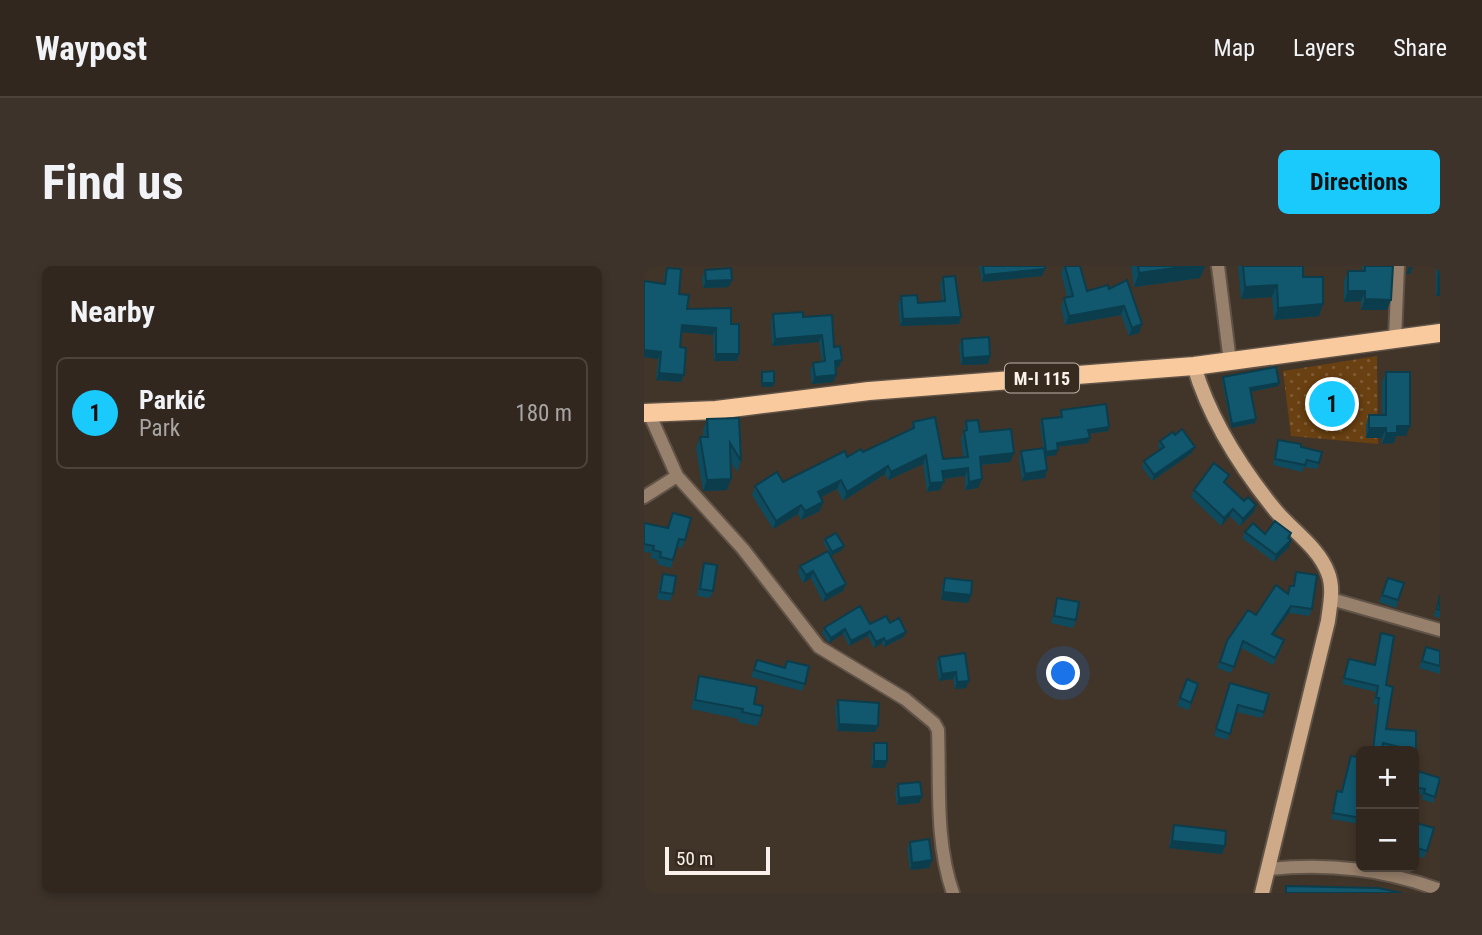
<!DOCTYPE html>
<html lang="en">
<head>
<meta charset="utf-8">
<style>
  :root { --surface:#31271e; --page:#3d332b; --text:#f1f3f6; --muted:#a8a5a4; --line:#4c443c; --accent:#1acafc }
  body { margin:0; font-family:"Roboto Condensed",sans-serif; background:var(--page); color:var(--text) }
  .controls { position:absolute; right:21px; bottom:21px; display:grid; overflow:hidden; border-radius:10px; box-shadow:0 4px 10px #0003 }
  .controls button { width:63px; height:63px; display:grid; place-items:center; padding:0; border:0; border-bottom:2px solid var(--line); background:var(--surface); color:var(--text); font:35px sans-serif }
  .scale { position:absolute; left:21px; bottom:18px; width:105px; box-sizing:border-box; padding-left:7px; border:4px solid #faf1ea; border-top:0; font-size:19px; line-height:24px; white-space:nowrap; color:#faf1ea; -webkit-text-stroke:5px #372a1e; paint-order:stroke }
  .you { position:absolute; left:420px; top:408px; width:24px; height:24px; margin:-18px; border:5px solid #fff; border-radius:50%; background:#1a73e8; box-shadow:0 0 0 10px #1a73e833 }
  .badge { display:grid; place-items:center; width:46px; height:46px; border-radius:50%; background:var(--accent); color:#111; font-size:23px; font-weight:700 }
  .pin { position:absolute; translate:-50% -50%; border:4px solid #fff; box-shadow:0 2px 7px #0006 }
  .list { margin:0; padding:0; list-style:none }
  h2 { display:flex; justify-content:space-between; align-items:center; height:91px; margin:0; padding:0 28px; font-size:30px }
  h2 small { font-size:23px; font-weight:400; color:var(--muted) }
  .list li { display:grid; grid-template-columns:46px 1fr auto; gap:21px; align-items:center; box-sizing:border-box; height:112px; margin:0 14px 14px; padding:0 14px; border:2px solid var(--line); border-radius:10px }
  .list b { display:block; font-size:26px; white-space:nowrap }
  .list p { margin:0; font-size:23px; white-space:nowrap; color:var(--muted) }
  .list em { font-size:23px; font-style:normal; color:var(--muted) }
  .map { position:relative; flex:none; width:796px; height:627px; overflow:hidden; border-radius:10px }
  header { display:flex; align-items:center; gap:42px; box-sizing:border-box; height:98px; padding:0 35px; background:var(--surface); border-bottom:2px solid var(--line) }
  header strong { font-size:33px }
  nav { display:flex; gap:38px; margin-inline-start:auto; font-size:24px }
  .intro { display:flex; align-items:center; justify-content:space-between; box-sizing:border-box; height:168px; padding:0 42px }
  h1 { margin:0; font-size:49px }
  .button { padding:18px 32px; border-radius:10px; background:var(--accent); color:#111; font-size:24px; font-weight:700 }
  main { display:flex; gap:42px; padding:0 42px }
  aside { flex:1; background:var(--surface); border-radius:10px; box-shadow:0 4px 10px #0003 }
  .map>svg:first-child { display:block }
  .park { fill:url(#park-dots) }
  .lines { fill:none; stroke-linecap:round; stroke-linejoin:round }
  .street-casing { stroke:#5f5247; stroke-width:16 }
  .secondary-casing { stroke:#5f5247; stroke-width:18 }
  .primary-casing { stroke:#5f5247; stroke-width:21 }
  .street { stroke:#98816c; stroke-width:12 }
  .secondary { stroke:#cfaa88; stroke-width:14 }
  .primary { stroke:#f9ca9e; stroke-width:18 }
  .wall { fill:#0f4b5e }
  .shaded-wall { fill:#0c3d4c }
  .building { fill:#11576d; stroke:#0c3d4c; stroke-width:2 }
  .labels { text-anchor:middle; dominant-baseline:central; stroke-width:5; stroke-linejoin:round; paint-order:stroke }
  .shield { fill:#372a1e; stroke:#c0b5ad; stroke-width:2 }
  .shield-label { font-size:18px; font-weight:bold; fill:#faf1ea }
</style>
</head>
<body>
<header>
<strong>Waypost</strong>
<nav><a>Map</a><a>Layers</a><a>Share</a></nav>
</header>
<div class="intro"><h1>Find us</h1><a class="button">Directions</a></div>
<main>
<aside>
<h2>Nearby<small></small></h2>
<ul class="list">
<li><span class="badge">1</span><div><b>Parkić</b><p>Park</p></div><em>180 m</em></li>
</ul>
</aside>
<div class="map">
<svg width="796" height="627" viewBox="0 0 796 627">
  <defs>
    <pattern id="park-dots" width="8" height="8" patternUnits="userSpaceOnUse" patternTransform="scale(1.75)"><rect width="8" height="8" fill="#694011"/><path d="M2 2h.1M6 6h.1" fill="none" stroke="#7f5c34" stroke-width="1.8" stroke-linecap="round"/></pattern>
  </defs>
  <rect width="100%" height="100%" fill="#413428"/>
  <path class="park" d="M733 90 734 178 647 170 639 105Z"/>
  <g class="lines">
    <defs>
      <path id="street" d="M574 0 586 96
        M751 73 754 0
        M5 147 33 210 99 283 175 381 261 433 290 457 294 464C296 518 291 576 309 627
        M0 231 33 210
        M687 333 796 364
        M625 603C685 597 739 603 796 624"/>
      <path id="secondary" d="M550 100C566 154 597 202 632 245 649 265 675 282 684 307 690 322 686 339 684 355L618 627"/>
      <path id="primary" d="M0 147 72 144 225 125 550 100 796 67"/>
    </defs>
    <use href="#street" class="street-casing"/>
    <use href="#secondary" class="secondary-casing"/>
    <use href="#primary" class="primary-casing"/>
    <use href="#street" class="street"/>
    <use href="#secondary" class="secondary"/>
    <use href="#primary" class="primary"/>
  </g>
  <path class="wall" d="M335 0H401L398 10 338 16Z
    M420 0H436L443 25 465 23 498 58 495 67 485 70 477 49 421 59 417 41 420 32 423 31 417 7Z
    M487 0H561L556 12 490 21Z
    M594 0H659V11L679 38 675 50 630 54 628 31 597 33Z
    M718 0H749L743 44H717V35L700 36V15L704 5H718Z
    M792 0H796V30H792Z
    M23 2 43 43 87 58 95 88 93 95H70L69 69 37 66 36 81 40 109 37 116 12 114 14 93 0 91V15L20 18V9Z
    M61 4 85 21 59 22 58 11Z
    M299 11 317 51 315 58 256 60 254 38 257 30 274 37 298 35 296 18Z
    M129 48 159 51 190 81 195 101H191L189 116 168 118 166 104 169 97 178 96 175 76 128 80 127 55Z
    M318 73 346 90 344 98 317 99 315 80Z
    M742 106 762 170H752L750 177 738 178V172H722V159L725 149H738V116Z
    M579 111 635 117 634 120 607 126 612 153 611 157 587 162 578 115Z
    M417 144 464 165 445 168 444 177 413 181 412 189 401 191V212L378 215 375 192 377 185 399 182 396 157 398 153 415 151Z
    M95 152 97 195 93 206 86 195 87 213 83 224 59 225 52 182 56 171H59V164L63 153Z
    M322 155 370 187 366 196 337 199 334 222 321 224V210L299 213 296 224 283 226 279 198 244 214 241 208 199 235 193 223 177 231 179 236 176 245 157 254 154 248 129 263 108 229 111 220 139 216 203 191 219 186 266 164 269 156 299 193 319 191 317 174Z
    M531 169 548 187 508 215 498 201 500 195 516 184 514 181 516 175Z
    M634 174 657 181 675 197 673 203 660 201 658 206 629 199 632 181Z
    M583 216 582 218 610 246 596 260 586 250 577 260 547 231 550 224Z
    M29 247 41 274 38 282 33 280 27 302 13 298 14 294 6 292 8 287 0 286V257L24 262Z
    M601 266 621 268 647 267 645 281 630 296 598 272Z
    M181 273 200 280 198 284 187 290 179 276Z
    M60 297 69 325 66 332 53 330 57 304Z
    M156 300 202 318 199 325 179 336 167 312 159 317 154 307Z
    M652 306 668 343 665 350 645 347 629 369 638 381 629 399 597 382 587 407 573 402 583 375 612 349 643 327 646 320H649Z
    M19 308 29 328 26 335 13 333 16 315Z
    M301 312 327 329 324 337 297 334 298 319Z
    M744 312 760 317 752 342 735 336Z
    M796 329V352L790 350Z
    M413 332 432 354 429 362 407 357Z
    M246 357 260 371 240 381 238 377 230 382 224 370 205 380 199 368 185 377 178 367 180 362Z
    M737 367 742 419V463L772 485 770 490V485H745L738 484V485H728L733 439 729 438 732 426 698 418 705 393 730 399Z
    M782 381 796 385V408L775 402Z
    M295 391 325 415 322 422 311 423 309 413 295 415 292 398Z
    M113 394 141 401 143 395 161 418 158 425 107 411Z
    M55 410 117 450 113 460 94 456 95 453 47 443 52 419Z
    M543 413 554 418 545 444 533 440Z
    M586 417 620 446 618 452 592 446 583 474 570 470Z
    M194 434 234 460 231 466 193 465 191 441Z
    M230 477 241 502H227L228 484Z
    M707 490 717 492V553L715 558 687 553 691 531 693 525H697Z
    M770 504 796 515 789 537 777 533 779 529 770 527Z
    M254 518 278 530 275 537 253 539 251 526Z
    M530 559 581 580 578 588 525 582 527 567Z
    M770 563 783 585 780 592 770 589Z
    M266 576 288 594 285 602 266 604 263 583Z"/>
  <path class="shaded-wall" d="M545 0H561L556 12 490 21 495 7Z
    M765 1H769L766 8H762Z
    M401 3 398 10 338 16 340 9Z
    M88 14 85 21 59 22 62 15Z
    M633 19 628 31 597 33 601 21Z
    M794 23H796V30H792Z
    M704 25H721L717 35 700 36Z
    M721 33 747 34 743 44H717Z
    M679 38 675 50 630 54 634 42Z
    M480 40 477 49 421 59 425 50Z
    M317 51 315 58 256 60 259 53Z
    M498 58 495 67 485 70 488 62Z
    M38 59 72 62 69 69 36 66Z
    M178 69 175 76 128 80 131 73Z
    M0 84 17 86 14 93 0 91Z
    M72 88H95L93 95H70Z
    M346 90 344 98 317 99 319 92Z
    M198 94 195 101 188 102 191 95Z
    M15 107 40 109 37 116 12 114Z
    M192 109 189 116 168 118 171 111Z
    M118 117H130L129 121H117Z
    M635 117 634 120 605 126 606 122Z
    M612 153 611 157 587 162 588 158Z
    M753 160H766L762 170H752L750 177 738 178 742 167Z
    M465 161 464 165 443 168 444 164Z
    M725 162H742L738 172H722Z
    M446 172 444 177 411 181 413 177Z
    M551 181 548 187 508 215 510 209Z
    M414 184 412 189 401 191 402 186Z
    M370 187 366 196 333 199 336 191Z
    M282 189 279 198 244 214 247 206Z
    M244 200 241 208 199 235 203 226Z
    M324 202 321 210 295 213 298 205Z
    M403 204 401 212 378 215 381 208Z
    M87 213 83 224 59 225 63 214Z
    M338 213 334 222 321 224 325 216Z
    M197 214 193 223 171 234 174 226Z
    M300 216 296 224 283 226 286 217Z
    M179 236 176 245 157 254 161 245Z
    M157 239 154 248 129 263 132 255Z
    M612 239 610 246 596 260 599 253Z
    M589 243 586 250 577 260 580 252Z
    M647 274 645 281 630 296 632 289Z
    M200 280 198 284 187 290 188 286Z
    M169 305 167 312 159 317 162 309Z
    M202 318 199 325 179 336 182 329Z
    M299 326 327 329 324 337 297 334Z
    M647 340 645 347 625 374 628 368Z
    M201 363 199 368 185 377 187 372Z
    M226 365 224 370 205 380 207 375Z
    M262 366 260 371 240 381 242 376Z
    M240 372 238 377 230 382 232 376Z
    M312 406 309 413 295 415 298 408Z
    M325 415 322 422 311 423 313 416Z
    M195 458 234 460 231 466 193 465Z
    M230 495H243L241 502H227Z
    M278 530 275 537 253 539 255 532Z
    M528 575 581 580 578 588 525 582Z
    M288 594 285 602 266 604 268 597Z"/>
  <path class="building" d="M339 0H401V3L340 9Z
    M421 0H436L443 25 464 19 465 23 483 14 498 58 488 62 480 40 425 50 420 32 429 30Z
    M494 0H545L495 7Z
    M599 0H659V11H679V38L634 42 633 19 601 21Z
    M721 0H749L747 34 721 33V25H704V5H721Z
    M795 0H796V23H794Z
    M23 2 37 3 35 28 45 29 43 43 87 42V58H95V88H72V62L38 59 36 81 42 82 40 109 15 107 17 86 0 84V15L21 18Z
    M87 2 88 14 62 15 61 4Z
    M311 10 317 51 259 53 257 30 273 29 274 37 301 35 299 11Z
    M159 46V51L188 49 190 81 196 80 198 94 191 95 192 109 171 111 169 97 181 95 178 69 131 73 129 48Z
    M345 71 346 90 319 92 318 73Z
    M632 101 635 117 606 122 612 153 588 158 579 111Z
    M130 105V117H118V106Z
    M742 106H766V160H753V167H742V162H725V149H742Z
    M462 138 465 161 444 164 446 172 413 177 414 184 402 186 398 153 418 151 417 144Z
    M291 151 299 193 324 191 320 165 323 164 322 155 334 154 336 166 367 163 370 187 336 191 338 213 325 216 324 202 298 205 300 216 286 217 282 189 247 206 244 200 203 226 197 214 174 226 179 236 161 245 157 239 132 255 111 220 133 206 139 216 201 185 203 191 217 183 219 186 270 162 269 156Z
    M95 152 97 195 86 177 87 213 63 214 56 171H64L63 153Z
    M538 163 551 181 510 209 500 195 520 181 516 175 529 166 531 169Z
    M634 174 657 178V181L678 186 675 197 663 194 661 199 631 193Z
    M400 182 403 204 381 208 377 185Z
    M570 197 585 209 580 216 600 235 604 231 612 239 599 253 589 243 580 252 550 224Z
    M29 247 47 252 41 274 35 273 29 294 16 291 17 286 9 284 10 280 0 278V257L24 262Z
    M631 255 647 267 644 272 647 274 632 289 601 266 609 257 621 268Z
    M192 267 200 280 188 286 181 273Z
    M184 285 202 318 182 329 169 305 162 309 156 300Z
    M60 297 73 299 69 325 56 323Z
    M652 306 673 309 668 343 647 340 628 368 640 374 631 392 599 375 590 401 576 396 583 375 604 344 612 349 632 319 644 328 646 320H650Z
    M19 308 32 310 29 328 16 326Z
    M301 312 328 315 327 329 299 326Z
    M744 312 760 317 754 334 738 329Z
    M796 329V344L793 343Z
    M413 332 435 336 432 354 410 350Z
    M216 340 226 358 242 350 246 357 255 352 262 366 242 376 240 372 232 376 226 365 207 375 201 363 187 372 180 362Z
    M737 367 750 370 742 419 749 421 742 463 772 465V485L739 477 738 485H729L735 432H732L734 420 700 412 705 393 731 399Z
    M782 381 796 385V400L778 395Z
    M321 387 325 415 313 416 312 406 298 408 295 391Z
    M113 394 141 402 143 395 165 400 161 418 110 404Z
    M55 410 113 421 110 438 119 440 117 450 98 446 99 443 51 434Z
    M543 413 554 418 547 437 536 432Z
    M586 417 625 428 620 446 594 439 586 468 572 463Z
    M194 434 235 437 234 460 195 458Z
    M230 477H243V495H230Z
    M707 490 717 492V552L689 547 693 525 698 526Z
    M770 504 796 512 791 531 780 527 781 523 770 521Z
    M276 516 278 530 255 532 254 518Z
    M772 557 790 562 783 585 770 581V565Z
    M530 559 582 565 581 580 528 575Z
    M285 573 288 594 268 597 266 576Z
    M642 620 734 622 758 627H642Z"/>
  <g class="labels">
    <rect class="shield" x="361" y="97.5" width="74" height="29" rx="5"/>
    <g class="shield-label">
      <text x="398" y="112">M-I 115</text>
    </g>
  </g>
</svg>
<div class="controls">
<button>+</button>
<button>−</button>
</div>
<div class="scale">50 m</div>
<div class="you"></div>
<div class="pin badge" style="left:688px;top:138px">1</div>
</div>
</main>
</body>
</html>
